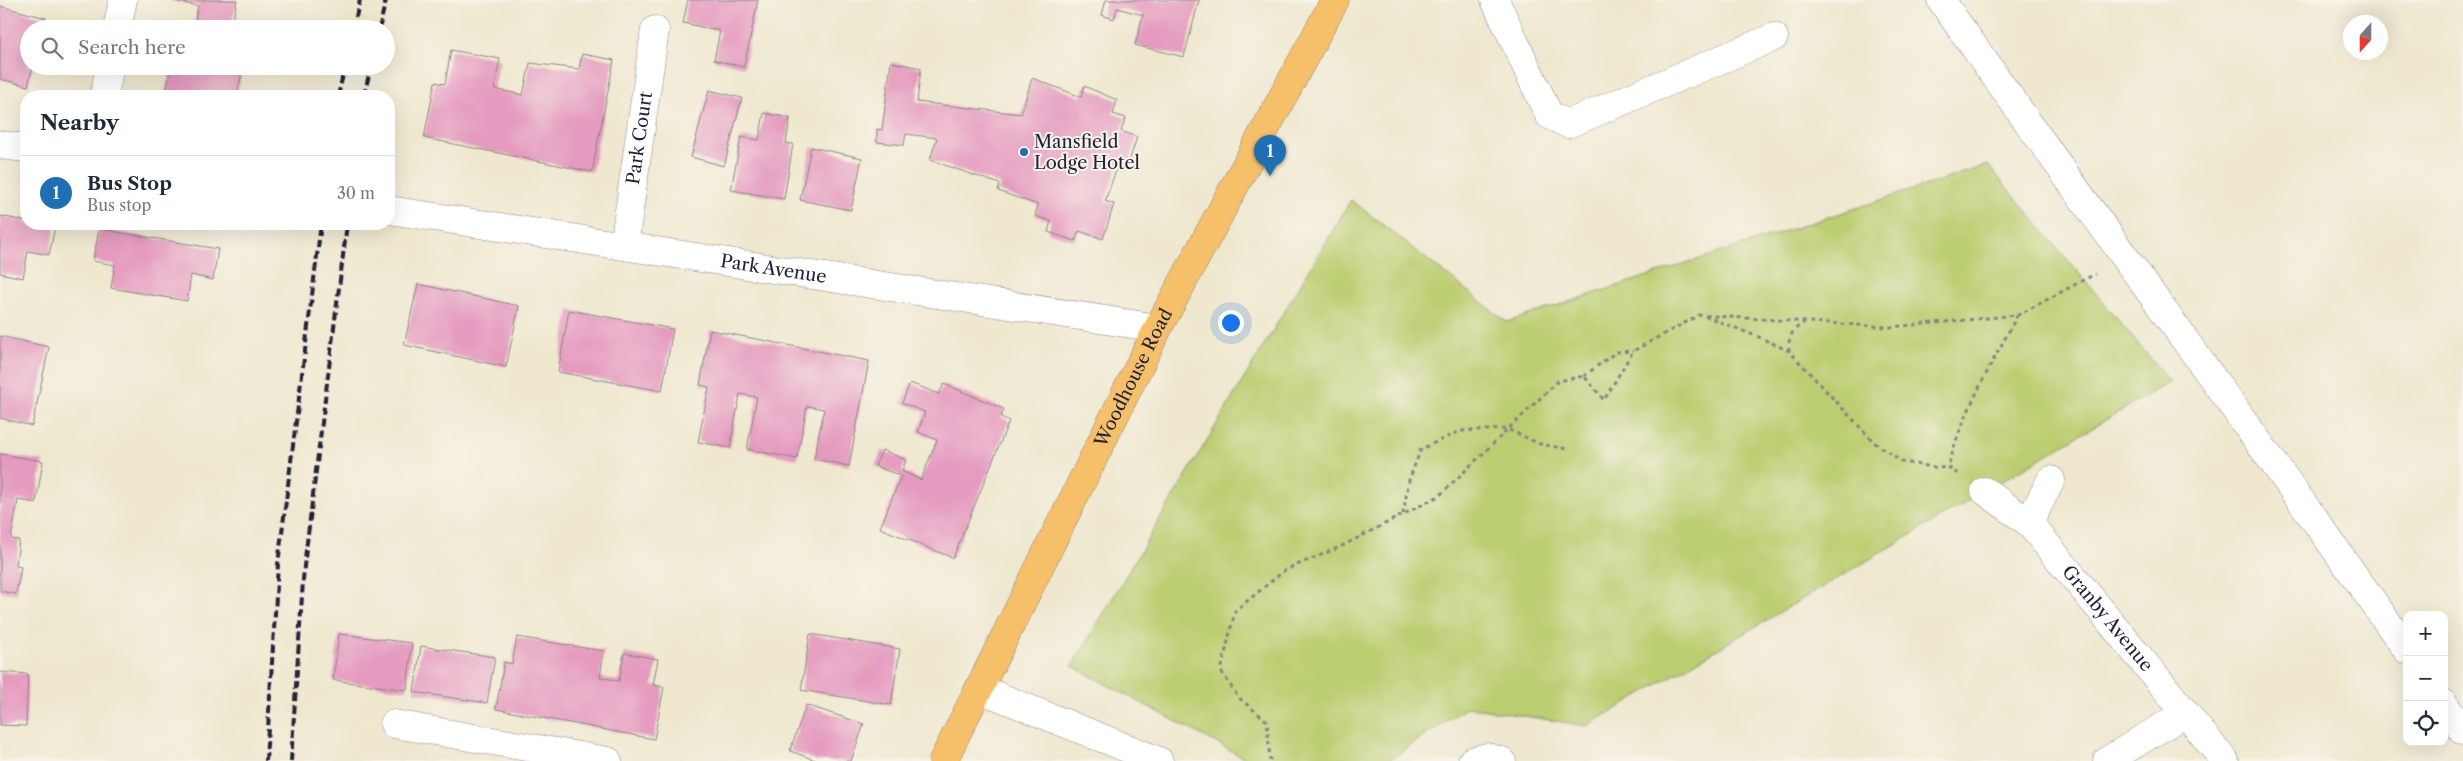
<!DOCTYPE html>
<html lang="en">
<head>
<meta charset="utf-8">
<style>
  :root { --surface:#fff; --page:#f6f6f7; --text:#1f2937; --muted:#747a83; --line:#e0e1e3; --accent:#1f6fb2 }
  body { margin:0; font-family:"Libre Caslon Text",serif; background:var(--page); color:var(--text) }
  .controls { position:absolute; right:15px; bottom:15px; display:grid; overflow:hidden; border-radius:10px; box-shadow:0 5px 20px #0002 }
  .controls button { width:45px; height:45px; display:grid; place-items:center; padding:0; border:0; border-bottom:1px solid var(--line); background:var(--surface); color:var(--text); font:25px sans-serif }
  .compass { position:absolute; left:2343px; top:15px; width:45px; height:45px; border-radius:50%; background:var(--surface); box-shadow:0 5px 20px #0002; rotate:201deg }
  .you { position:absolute; left:1230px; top:322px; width:18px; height:18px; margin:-12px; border:4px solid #fff; border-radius:50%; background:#1a73e8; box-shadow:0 0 0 8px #1a73e833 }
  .badge { display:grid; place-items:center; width:32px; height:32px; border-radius:50%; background:var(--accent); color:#fff; font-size:16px; font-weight:700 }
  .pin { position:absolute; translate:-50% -41px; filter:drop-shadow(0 1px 2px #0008) }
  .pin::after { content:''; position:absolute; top:26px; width:18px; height:15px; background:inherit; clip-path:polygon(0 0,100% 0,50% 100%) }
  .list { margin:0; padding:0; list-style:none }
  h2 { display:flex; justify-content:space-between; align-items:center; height:65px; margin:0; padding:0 20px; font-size:21px }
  h2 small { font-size:16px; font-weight:400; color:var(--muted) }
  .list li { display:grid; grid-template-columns:32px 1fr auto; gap:15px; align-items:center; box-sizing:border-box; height:75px; padding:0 20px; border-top:1px solid var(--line) }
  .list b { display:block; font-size:19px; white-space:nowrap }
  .list p { margin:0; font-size:16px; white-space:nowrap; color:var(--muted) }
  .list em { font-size:16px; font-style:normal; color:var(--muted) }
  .icon { flex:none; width:28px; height:28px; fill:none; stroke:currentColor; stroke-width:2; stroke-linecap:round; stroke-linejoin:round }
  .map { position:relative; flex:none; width:2463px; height:761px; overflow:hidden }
  .search { position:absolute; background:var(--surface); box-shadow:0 5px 20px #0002; left:20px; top:20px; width:375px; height:55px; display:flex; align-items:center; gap:12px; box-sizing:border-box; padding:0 18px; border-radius:28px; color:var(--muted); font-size:19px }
  .panel { position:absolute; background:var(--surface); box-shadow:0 5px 20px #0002; left:20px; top:90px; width:375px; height:140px; border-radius:20px }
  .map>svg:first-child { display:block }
  .green { fill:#bbce71; stroke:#6e7856 }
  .building { fill:#e59abf }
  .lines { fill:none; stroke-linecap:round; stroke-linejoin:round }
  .minor-casing { stroke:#888585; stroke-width:29 }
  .highway-casing { stroke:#888585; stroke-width:29 }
  .path { stroke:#888585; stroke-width:3; stroke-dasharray:4 4; stroke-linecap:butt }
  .minor { stroke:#fff; stroke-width:28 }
  .highway { stroke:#f6c06b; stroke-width:28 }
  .rail { stroke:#22223b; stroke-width:4; stroke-dasharray:8 4; stroke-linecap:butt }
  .poi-dot { fill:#1f6fb2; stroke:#f7f3e8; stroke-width:2 }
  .labels { text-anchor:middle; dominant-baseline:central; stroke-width:4; stroke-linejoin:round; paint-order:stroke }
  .street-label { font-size:18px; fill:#22223b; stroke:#f7f3e8 }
  .poi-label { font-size:18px; fill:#22223b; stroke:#f7f3e8; text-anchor:start }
</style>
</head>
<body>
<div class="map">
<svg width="2463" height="761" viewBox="0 0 2463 761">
  <rect width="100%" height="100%" fill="#f7f3e8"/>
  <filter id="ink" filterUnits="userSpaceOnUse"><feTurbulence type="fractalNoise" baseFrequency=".02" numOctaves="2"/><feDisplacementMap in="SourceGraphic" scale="10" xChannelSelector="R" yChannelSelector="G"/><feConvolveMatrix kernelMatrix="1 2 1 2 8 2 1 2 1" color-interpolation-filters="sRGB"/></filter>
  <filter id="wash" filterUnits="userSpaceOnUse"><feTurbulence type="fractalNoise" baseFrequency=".0096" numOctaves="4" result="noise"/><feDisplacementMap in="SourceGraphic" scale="20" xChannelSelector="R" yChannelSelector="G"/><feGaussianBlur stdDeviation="1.12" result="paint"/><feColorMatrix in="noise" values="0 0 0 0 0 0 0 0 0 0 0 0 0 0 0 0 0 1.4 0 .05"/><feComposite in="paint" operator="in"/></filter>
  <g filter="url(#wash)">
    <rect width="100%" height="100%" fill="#efe8cf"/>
    <path class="green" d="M1988 165 2170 382 1587 726 1467 707 1388 761H1250L1072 666 1351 200 1507 322Z"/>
    <g id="blocks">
      <path class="building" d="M169 0H237L231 29H193L198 6Z
        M688 0H758L744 67 714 60 720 31 683 23Z
        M1106 0H1199L1184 57 1135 45 1143 15 1117 8 1114 19 1102 15Z
        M0 6 46 18 43 29H29V66H33L28 86 0 79Z
        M451 50 500 59 494 89 523 95 530 63 579 69 582 54 614 60 592 172 424 138 435 82 445 84Z
        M891 62 921 68 917 102 1021 114 1032 78 1081 97 1084 86 1117 100 1113 114 1126 118 1121 131 1137 137 1127 168 1118 165 1105 201 1114 204 1103 239 1079 231 1075 241 1048 232 1051 221 1035 216 1038 205 998 191 1000 184 930 160 937 138 906 134 904 145 877 142V129L882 130Z
        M171 66H243L237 96H165Z
        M709 90 742 98 724 166 691 157Z
        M764 113 790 118 786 143 793 144 784 199 731 190 741 137 759 140Z
        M811 147 862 158 851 210 800 200Z
        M0 216 26 221V224L55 227 49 255 28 251 23 278 0 273Z
        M99 229 218 249 213 280 191 275 187 301 111 288 115 265 93 261Z
        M418 284 519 306 506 367 404 345Z
        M569 310 673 329 662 391 558 372Z
        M710 330 869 361 849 466 814 459 824 409 807 406 797 459 747 449 757 397 740 394 730 448 698 442 709 387 700 385Z
        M0 336 49 347 32 426 0 418Z
        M910 383 939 394 944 384 1004 409 1001 417 1009 421 953 558 880 528 901 476 875 466 882 450 906 460 902 471 921 480 937 440 918 432 925 412 902 403Z
        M0 454 43 461 36 503 18 500 11 539 19 540 16 566 21 567 16 594 0 591Z
        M339 634 412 643 407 690 333 680Z
        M810 634 900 649 891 705 801 690Z
        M517 637 604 651 600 677 619 681 624 653 658 659 653 685 664 687 654 739 496 709 504 662 512 664Z
        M421 646 495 657 487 703 414 692Z
        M0 672 28 674 26 726 0 725Z
        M806 705 864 724 851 761H818L790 751Z"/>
    </g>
  </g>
  <g filter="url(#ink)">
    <use href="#blocks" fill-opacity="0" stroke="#888585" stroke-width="1"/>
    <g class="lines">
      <defs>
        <g id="minor">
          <path d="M1495 0 1549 115 1568 124 1774 37"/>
          <path d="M1941 0C2094 218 2254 432 2407 650"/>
          <path d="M117 29 123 0"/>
          <path d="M104 96 110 66"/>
          <path d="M0 145 26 148"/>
          <path id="s1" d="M389 210 1158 328"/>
          <path id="s2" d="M624 246 655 30"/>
          <path id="s3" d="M1985 491 2029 523 2225 761"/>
          <path d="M2029 523 2051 480"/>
          <path d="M980 689 1159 761"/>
          <path d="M2444 704 2463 731"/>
          <path d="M394 724 608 761"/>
          <path d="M1472 761 1487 757 1502 761"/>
          <path d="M2107 761 2185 713"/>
        </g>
        <g id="highway">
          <path id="s4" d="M943 761 1158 328 1335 0"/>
        </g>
      </defs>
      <use href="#minor" class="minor-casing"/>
      <use href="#highway" class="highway-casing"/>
      <path class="path" d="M1705 316 1761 338 1789 351 1875 443 1903 462 1939 468 1948 467
        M1789 351C1788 336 1792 330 1805 322
        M1584 376 1616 352 1633 351
        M1958 474 1948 467C1963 412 1991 365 2017 316
        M1403 514 1409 480 1421 449 1460 431 1507 429 1540 444 1567 449
        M1270 761 1267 721 1238 697 1221 671 1235 611 1285 570 1340 547 1439 496 1558 381 1584 376 1604 400 1633 351 1699 315 1891 327 2018 315 2095 274"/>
      <use href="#minor" class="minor"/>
      <use href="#highway" class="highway"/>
      <path class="rail" d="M353 29 360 0
        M379 29 386 0
        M338 96 345 66
        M364 96 371 66
        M266 761 278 564 321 224
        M291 761 304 566 347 224"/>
    </g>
  </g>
  <circle class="poi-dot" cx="1024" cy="152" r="5"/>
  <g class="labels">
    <g class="street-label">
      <text stroke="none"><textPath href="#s2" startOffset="109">Park Court</textPath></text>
      <text stroke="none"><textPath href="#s1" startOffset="389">Park Avenue</textPath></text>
      <text stroke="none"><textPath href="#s4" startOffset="428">Woodhouse Road</textPath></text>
      <text stroke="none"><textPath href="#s3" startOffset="178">Granby Avenue</textPath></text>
    </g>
    <g class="poi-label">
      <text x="1034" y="142">Mansfield<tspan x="1034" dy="21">Lodge Hotel</tspan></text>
    </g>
  </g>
</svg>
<div class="controls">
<button>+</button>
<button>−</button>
<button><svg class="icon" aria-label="locate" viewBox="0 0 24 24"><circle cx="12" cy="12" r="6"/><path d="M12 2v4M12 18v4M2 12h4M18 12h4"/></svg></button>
</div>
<svg class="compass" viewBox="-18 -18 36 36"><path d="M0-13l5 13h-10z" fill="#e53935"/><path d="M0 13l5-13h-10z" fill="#747a83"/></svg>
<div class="you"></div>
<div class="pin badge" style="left:1270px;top:176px">1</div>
<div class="search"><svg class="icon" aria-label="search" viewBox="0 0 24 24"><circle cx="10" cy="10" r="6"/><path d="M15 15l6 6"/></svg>Search here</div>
<section class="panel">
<h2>Nearby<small></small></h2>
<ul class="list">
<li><span class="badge">1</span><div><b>Bus Stop</b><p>Bus stop</p></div><em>30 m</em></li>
</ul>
</section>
</div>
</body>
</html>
